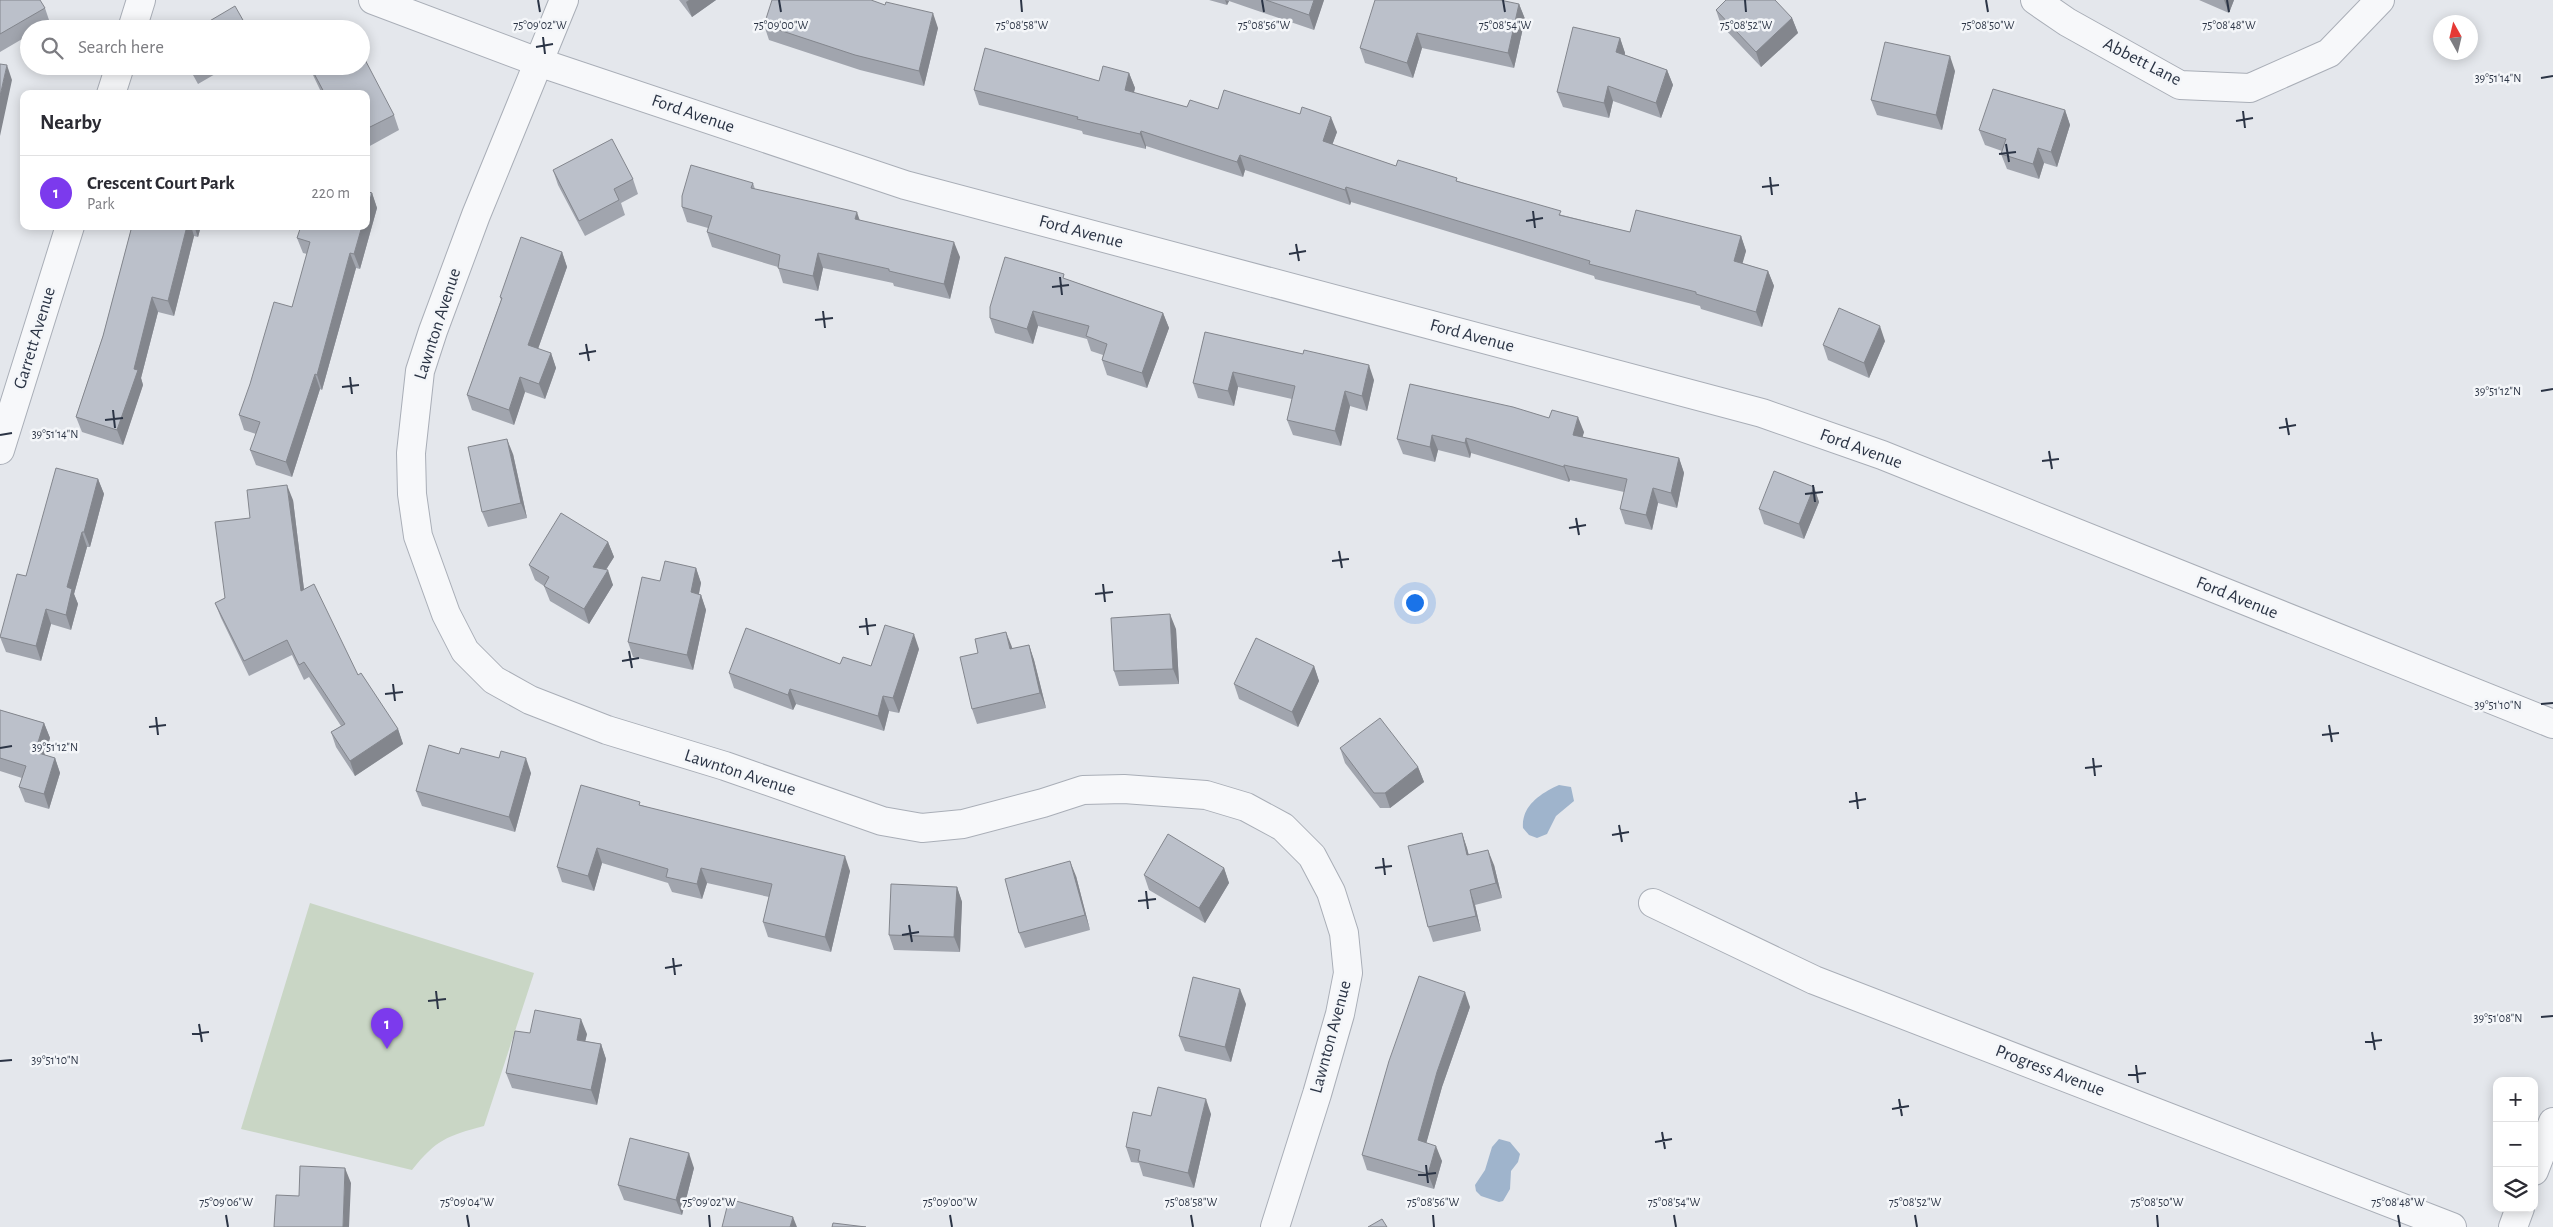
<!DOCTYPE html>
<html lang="en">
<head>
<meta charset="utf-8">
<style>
  :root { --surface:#fff; --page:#f7f7f7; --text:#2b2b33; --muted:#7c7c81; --line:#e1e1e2; --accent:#7c3aed }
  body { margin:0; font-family:"Alegreya Sans",sans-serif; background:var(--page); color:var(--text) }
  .controls { position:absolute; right:15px; bottom:15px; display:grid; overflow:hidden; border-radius:10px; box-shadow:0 2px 12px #0003 }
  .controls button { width:45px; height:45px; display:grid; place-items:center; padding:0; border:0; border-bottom:1px solid var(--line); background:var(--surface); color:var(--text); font:25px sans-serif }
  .compass { position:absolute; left:2433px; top:15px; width:45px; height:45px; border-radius:50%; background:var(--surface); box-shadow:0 2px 12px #0003; rotate:352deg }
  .you { position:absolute; left:1414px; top:602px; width:18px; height:18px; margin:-12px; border:4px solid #fff; border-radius:50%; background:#1a73e8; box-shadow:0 0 0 8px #1a73e833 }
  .badge { display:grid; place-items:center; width:32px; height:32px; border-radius:50%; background:var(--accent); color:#fff; font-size:16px; font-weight:700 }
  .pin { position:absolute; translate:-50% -41px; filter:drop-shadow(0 1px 2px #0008) }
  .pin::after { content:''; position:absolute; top:26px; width:18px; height:15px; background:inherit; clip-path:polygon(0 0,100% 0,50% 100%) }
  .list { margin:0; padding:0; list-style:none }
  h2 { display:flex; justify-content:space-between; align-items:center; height:65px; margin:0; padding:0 20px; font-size:21px }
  h2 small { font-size:16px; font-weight:400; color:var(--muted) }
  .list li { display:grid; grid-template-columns:32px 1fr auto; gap:15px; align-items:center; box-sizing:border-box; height:75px; padding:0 20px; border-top:1px solid var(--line) }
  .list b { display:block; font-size:19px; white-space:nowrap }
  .list p { margin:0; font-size:16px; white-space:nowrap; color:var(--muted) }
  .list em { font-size:16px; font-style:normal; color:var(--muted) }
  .icon { flex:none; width:28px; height:28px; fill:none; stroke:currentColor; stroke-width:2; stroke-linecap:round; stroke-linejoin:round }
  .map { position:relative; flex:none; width:2553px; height:1227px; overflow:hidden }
  .search { position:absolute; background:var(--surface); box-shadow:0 2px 12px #0003; left:20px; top:20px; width:350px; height:55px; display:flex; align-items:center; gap:12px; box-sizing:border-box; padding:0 18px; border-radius:28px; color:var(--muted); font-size:19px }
  .panel { position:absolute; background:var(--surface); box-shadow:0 2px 12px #0003; left:20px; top:90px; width:350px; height:140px; border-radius:10px }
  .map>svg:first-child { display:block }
  .green { fill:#c9d6c5 }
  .water { fill:#9fb4cc }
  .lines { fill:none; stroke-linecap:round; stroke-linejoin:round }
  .street-casing { stroke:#a9aeb7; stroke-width:30 }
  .street { stroke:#f7f8fa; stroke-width:28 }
  .wall { fill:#a1a5ae }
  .shaded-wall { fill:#83868d }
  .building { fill:#bbc0ca; stroke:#83868d }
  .ticks { fill:none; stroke:#2b3445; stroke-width:2 }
  .labels { text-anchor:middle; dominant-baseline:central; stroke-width:5; stroke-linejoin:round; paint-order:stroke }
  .street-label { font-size:18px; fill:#2b3445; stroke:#f4f6f9 }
  .ticks-label { font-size:12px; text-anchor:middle; fill:#2b3445; stroke:#f4f6f9; stroke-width:5; stroke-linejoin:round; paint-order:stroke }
</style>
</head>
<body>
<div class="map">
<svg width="2553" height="1227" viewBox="0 0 2553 1227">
  <rect width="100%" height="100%" fill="#e4e7ec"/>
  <path class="green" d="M310 903 534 973 484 1126C447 1136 437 1139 412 1170L241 1129Z"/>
  <path class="water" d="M1559 785 1571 787 1574 801 1556 816 1547 834 1537 838 1529 835 1523 828C1521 806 1541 793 1559 785Z
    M1499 1139 1510 1142 1520 1154 1518 1162 1511 1171 1510 1189 1503 1201 1499 1202 1481 1196 1476 1191 1475 1185 1485 1170 1492 1147Z"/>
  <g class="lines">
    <defs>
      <path id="street" d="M373 0 538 62 905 185 1762 413 1882 455 2553 724
        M564 0 476 215 433 331 420 371 411 453 412 494 418 536 446 614 465 651 494 680 530 700 607 730 725 766 882 821 922 828 963 824 1043 803 1083 790 1124 789 1206 795 1246 807 1283 827 1312 856 1331 892 1344 933 1348 973 1340 1014 1317 1094 1275 1227
        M2035 0 2067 22 2180 85 2250 88 2329 53 2380 0
        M132 29 141 0
        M111 94 120 66
        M0 450 70 226
        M1653 903 1814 980 2452 1227
        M2534 1171 2553 1122
        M2513 1227 2520 1208"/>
    </defs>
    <use href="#street" class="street-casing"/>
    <use href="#street" class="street"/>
  </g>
  <path class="wall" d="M0 0 45 8 50 23 40 29H29V35L0 52Z
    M679 0H716L692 17Z
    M1209 0H1324L1314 30 1229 1 1227 5Z
    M2199 0H2234L2229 13Z
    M1519 4 1525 19 1514 68 1422 48 1413 78 1365 63 1360 48Z
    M1716 10 1792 18 1798 33 1761 67 1721 25Z
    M764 25 938 28 924 86 860 70 769 40Z
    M1620 38 1625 53V55L1667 70 1673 85 1661 118 1613 101 1609 118 1563 107 1557 92Z
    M188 66H229L198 84Z
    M236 66H253L240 74Z
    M309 66H361L394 115 399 130 368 147 366 144V94H322L312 73Z
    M1955 71 1942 130 1877 115 1871 100Z
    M1129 73 1135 88 1134 93 1187 107 1218 109 1337 132 1332 145 1396 166 1458 181 1562 215 1630 232 1741 236 1746 251 1742 263 1768 271 1774 286 1762 327 1701 309 1700 306 1595 279 1594 276 1351 202 1350 205 1245 170 1243 177 1146 146V149L1083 134 1082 131 979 105 974 90 1099 81Z
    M2065 110 2070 125 2057 167 2044 163 2039 179 2007 169 2001 154 2002 151 1985 145 1979 130Z
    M553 170 633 179 638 194 621 203 625 215 585 236 558 185Z
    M753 183 755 189 860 220 960 257 950 299 894 286 893 283 823 268 818 291 783 283 778 267 712 247 707 232 708 228 687 222 682 207Z
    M372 193 377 208 360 269 356 268 322 390 320 389 292 477 256 465 250 450 256 434 244 430 239 415 292 307 307 254 303 253 297 238Z
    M132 226H201L198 237 194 236 174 316 158 312 141 378 143 385 123 445 82 432 76 417 103 336Z
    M562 252 567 267 538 349 551 353 556 368 545 399 525 392 514 425 472 410 467 395 501 300 500 297Z
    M1066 279 1163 313 1169 328 1147 388 1107 375 1102 360 1103 355 1091 351 1087 339 1038 326 1033 344 995 333 990 318Z
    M1205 332 1374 380 1367 411 1350 406 1341 446 1293 435 1287 420 1292 399 1238 387 1234 406 1198 398 1193 383Z
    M1885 341 1869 378 1828 360 1823 345Z
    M1410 384 1584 432 1582 437 1679 458 1684 473 1677 508 1658 503 1652 530 1625 524 1620 509 1624 492 1570 480 1569 482 1471 453 1470 458 1438 450 1435 462 1403 454 1397 439Z
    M513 454 527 518 488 527 482 512Z
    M98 479 104 494 90 547H87L74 594 78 604 71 630 51 624 41 661 6 652 0 637 26 576Z
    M1814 487 1819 502 1804 539 1764 524 1759 509Z
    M293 500 304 589 358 675 398 729 403 744 355 776 336 747 331 732 341 726 309 677 304 680 292 655 249 676 221 618 215 603 225 598 250 518Z
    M608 542 614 557 606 570 613 585 589 624 550 601 544 586 535 580 529 565Z
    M696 568 701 583 699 594 701 595 706 610 693 670 633 657 628 642 660 581Z
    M1176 629 1179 684 1119 686 1114 671Z
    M1029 645 1034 660 1046 708 977 724 972 709 1012 649Z
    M919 649 899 713 889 711 884 731 796 704 793 710 734 688 729 673 840 664 871 666Z
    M1314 666 1319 681 1298 727 1239 699 1234 684Z
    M0 710 44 723 50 738 45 755 55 758 60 773 49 809 25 802 19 787 22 778 0 771Z
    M1340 748 1418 767 1424 782 1390 808H1380L1345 763Z
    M459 754 531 773 515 832 422 806 416 791Z
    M641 805 850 871 831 952 768 937 763 922 769 897 707 883 702 899 672 892 668 883 602 863 594 891 562 882 557 867Z
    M1462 833 1469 855 1494 865 1502 898 1475 905 1481 931 1433 942 1428 927Z
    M1224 868 1229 883 1205 923 1149 890 1144 875Z
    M1076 876 1090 930 1025 948 1019 933Z
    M957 887 962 902 960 952 894 950 889 935Z
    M1246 1004 1231 1062 1185 1051 1179 1036Z
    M1470 1007 1442 1087 1426 1143 1442 1161 1434 1189 1367 1170 1362 1155Z
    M530 1033 587 1034 585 1041 601 1044 606 1059 597 1105 512 1088 506 1073Z
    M1211 1114 1194 1188 1143 1176 1139 1163 1131 1162 1126 1147 1151 1116Z
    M694 1168 682 1215 624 1200 618 1185Z"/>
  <path class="shaded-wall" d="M689 0H716L692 17 686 2Z
    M1225 0 1229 1 1227 5Z
    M1314 0H1324L1314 30 1309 15Z
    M2224 0H2234L2229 13Z
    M1519 4 1525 19 1514 68 1508 53Z
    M933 13 938 28 924 86 919 71Z
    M1792 18 1798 33 1761 67 1756 52Z
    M1417 33 1422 48 1413 78 1407 63Z
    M1620 38 1625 53 1622 67 1616 52Z
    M1950 56 1955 71 1942 130 1936 115Z
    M7 65 12 80 0 136V96Z
    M1667 70 1673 85 1661 118 1656 103Z
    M1129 73 1135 88 1130 105 1125 90Z
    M1608 86 1613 101 1609 118 1604 103Z
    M2065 110 2070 125 2057 167 2051 152Z
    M1331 117 1337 132 1328 156 1323 141Z
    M1141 131 1146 146V149L1140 134Z
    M2038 148 2044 163 2039 179 2033 164Z
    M1240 155 1245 170 1243 177 1237 162Z
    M1346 187 1351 202 1350 205 1345 190Z
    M372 193 377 208 360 269 354 254 362 226H366V212Z
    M857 212 862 227 855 219Z
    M187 226H191L194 236 174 316 168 301Z
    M194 226H201L198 237Z
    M1741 236 1746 251 1739 276 1734 261Z
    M954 242 960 257 950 299 944 284Z
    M562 252 567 267 534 360 528 345Z
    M350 253 356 268 322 390 317 375Z
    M818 253 823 268 818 291 813 276Z
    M1768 271 1774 286 1762 327 1756 312Z
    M152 297 158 312 141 378 143 385 123 445 117 430Z
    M1033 311 1038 326 1033 344 1027 329Z
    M1163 313 1169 328 1147 388 1142 373Z
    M1880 326 1885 341 1869 378 1864 363Z
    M551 353 556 368 545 399 539 384Z
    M1369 365 1374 380 1367 411 1362 396Z
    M1233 372 1238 387 1234 406 1228 391Z
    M315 374 320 389 292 477 286 462Z
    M520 377 525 392 514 425 509 410Z
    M1345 391 1350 406 1341 446 1335 431Z
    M1578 417 1584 432 1579 450 1573 435Z
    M1432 435 1438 450 1435 462 1430 447Z
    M1466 438 1471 453 1470 458 1465 443Z
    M507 439 513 454 527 518 521 503Z
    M1679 458 1684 473 1677 508 1671 493Z
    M1564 465 1570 480 1569 482 1564 467Z
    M98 479 104 494 90 547 84 532Z
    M287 485 293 500 306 606 301 591Z
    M1814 487 1819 502 1804 539 1799 524Z
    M1653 488 1658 503 1652 530 1646 515Z
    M82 532 87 547 74 594 78 604 71 630 66 615 67 587Z
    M608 542 614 557 598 582 593 567Z
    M696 568 701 583 696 607 691 592Z
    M608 570 613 585 589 624 584 609Z
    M701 595 706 610 693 670 687 655Z
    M46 609 51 624 41 661 36 646Z
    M1170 614 1176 629 1179 684 1173 669Z
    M1006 632 1012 647 1016 664 1010 649Z
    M914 634 919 649 899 713 893 698Z
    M1029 645 1034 660 1046 708 1040 693Z
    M1314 666 1319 681 1298 727 1292 712Z
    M790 689 796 704 793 710 788 695Z
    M883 696 889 711 884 731 878 716Z
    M44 723 50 738 41 767 35 752Z
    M398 729 403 744 355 776 350 761Z
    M55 758 60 773 49 809 44 794Z
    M526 758 531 773 515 832 509 817Z
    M1418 767 1424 782 1390 808 1385 793Z
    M1462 833 1467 848 1472 870 1467 855Z
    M597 848 602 863 594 891 588 876Z
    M1488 850 1494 865 1502 898 1496 883Z
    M845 856 850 871 831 952 825 937Z
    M1070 861 1076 876 1090 930 1085 915Z
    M701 868 707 883 702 899 697 884Z
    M1224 868 1229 883 1205 923 1199 908Z
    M957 887 962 902 960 952 954 937Z
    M1470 890 1475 905 1481 931 1476 916Z
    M1240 989 1246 1004 1231 1062 1225 1047Z
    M1465 992 1470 1007 1442 1087 1423 1155 1418 1140 1437 1072Z
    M581 1019 587 1034 582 1055 577 1040Z
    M601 1044 606 1059 597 1105 591 1090Z
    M1206 1099 1211 1114 1194 1188 1188 1173Z
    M1436 1146 1442 1161 1434 1189 1428 1174Z
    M689 1153 694 1168 682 1215 676 1200Z
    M345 1168 351 1183 349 1227H343Z
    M793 1217 797 1227H790Z"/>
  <path class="building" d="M0 0H40L45 8 0 34Z
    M772 0H871L885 5 886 2 933 13 919 71 855 55 764 25Z
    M1266 0H1314L1309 15Z
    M1375 0H1500L1519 4 1508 53 1417 33 1407 63 1360 48Z
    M1726 0H1775L1792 18 1756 52 1716 10Z
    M235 6 248 29H196Z
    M1573 27 1620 38 1616 52 1667 70 1656 103 1608 86 1604 103 1557 92Z
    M1885 42 1950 56 1936 115 1871 100Z
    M985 48 1099 81 1103 66 1129 73 1125 90 1187 107 1190 100 1218 109 1224 90 1300 114 1302 107 1331 117 1323 141 1396 166 1398 160 1457 178 1456 181 1561 211 1559 215 1630 232 1636 210 1741 236 1734 261 1768 271 1756 312 1696 294V292L1589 264 1590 261 1346 187 1345 190 1240 155 1237 162 1141 131 1140 134 1077 119 1078 117 974 90Z
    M361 52 394 115 366 129V94H325L310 66H361Z
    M0 64 7 65 0 96Z
    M191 66H198L193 69Z
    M1993 89 2065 110 2051 152 2038 148 2033 164 2001 154 2006 139 1979 130Z
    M612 139 633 179 614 189 619 200 579 221 553 170Z
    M691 165 753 183 751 188 857 212 855 219 954 242 944 284 889 271V269L818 253 813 276 778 268 780 255 707 232 712 216 682 207V196Z
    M366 191 372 193 366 212Z
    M132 226H187L168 301 152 297 134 369 138 370 117 430 76 417 103 336Z
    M301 226H362L354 254 350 253 317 375 315 374 286 462 250 450 260 422 239 415 250 384 274 302 292 307 310 242 297 238Z
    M521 237 562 252 528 345 551 353 539 384 520 377 509 410 467 395 502 298 500 297Z
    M1005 257 1064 274 1063 278 1163 313 1142 373 1102 360 1107 344 1086 336 1089 326 1033 311 1027 329 990 318V307Z
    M1839 308 1880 326 1864 363 1823 345Z
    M1205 332 1303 354 1304 350 1369 365 1362 396 1345 391 1335 431 1287 420 1295 386 1233 372 1228 391 1193 383Z
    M1410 384 1513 407 1549 418 1552 410 1578 417 1573 435 1679 458 1671 493 1653 488 1646 515 1620 509 1627 479 1564 465V467L1466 438 1465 443 1432 435 1430 447 1397 439Z
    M507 439 521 503 482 512 468 447Z
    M56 468 98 479 84 532H82L67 587 72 589 66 615 46 609 36 646 0 637 17 574 26 576Z
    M1774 471 1814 487 1799 524 1759 509Z
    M287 485 301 591 314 584 358 675 361 673 398 729 350 761 331 732 345 724 304 662 299 665 287 640 244 661 215 603 225 598 215 522 250 518 247 490Z
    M561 513 608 542 593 567 608 570 584 609 544 586 549 577 529 565Z
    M665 561 696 568 691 592 701 595 687 655 628 642 642 577 660 581Z
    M1170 614 1173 669 1114 671 1111 618Z
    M885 625 914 634 893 698 883 696 878 716 790 689 788 695 729 673 746 628 840 664 843 657 871 666Z
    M1006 632 1010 649 1029 645 1040 693 972 709 960 657 978 653 975 639Z
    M1256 638 1314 666 1292 712 1234 684Z
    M0 710 44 723 35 752 55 758 44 794 19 787 26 766 0 758Z
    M1380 718 1418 767 1385 793H1374L1340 748Z
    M429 745 459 754 461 748 499 758 501 751 526 758 509 817 416 791Z
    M581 785 640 802 639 805 845 856 825 937 763 922 772 884 701 868 697 884 666 877 668 869 597 848 588 876 557 867Z
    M1462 833 1467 855 1488 850 1496 883 1470 890 1476 916 1428 927 1408 846Z
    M1168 834 1224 868 1199 908 1144 875Z
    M1070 861 1085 915 1019 933 1005 879Z
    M891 884 957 887 954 937 889 935Z
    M1419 976 1465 992 1437 1072 1418 1140 1436 1146 1428 1174 1362 1155 1389 1061Z
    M1193 977 1240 989 1225 1047 1179 1036Z
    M535 1010 581 1019 577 1040 601 1044 591 1090 506 1073 515 1031 530 1033Z
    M1158 1087 1206 1099 1188 1173 1138 1161 1140 1150 1126 1147 1133 1112 1151 1116Z
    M630 1138 689 1153 676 1200 618 1185Z
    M300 1166 345 1168 343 1227H274L276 1195 299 1196Z
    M729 1199 793 1217 790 1227H722Z
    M1382 1219 1387 1227H1368Z
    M833 1223 866 1227H832Z"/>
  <path class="ticks" d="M538 0 540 12M779 0 781 12M1021 0 1022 12M1262 0 1264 12M1503 0 1505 12M1745 0 1746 12M1986 0 1988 12M2227 0 2229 12M543 37 545 54M536 47 553 44M2541 78 2553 76M2243 111 2245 128M2236 121 2253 118M2006 144 2009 162M1999 154 2016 152M1770 177 1772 195M1762 187 1779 185M1533 211 1535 228M1526 221 1543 218M1296 244 1299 261M1289 254 1306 251M1060 277 1062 295M1052 287 1069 285M823 311 825 328M815 320 833 318M586 344 589 361M579 354 596 351M350 377 352 394M342 387 359 385M2541 391 2553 389M113 410 115 428M2286 418 2289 435M105 420 123 418M2279 428 2296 425M0 435 12 433M2049 451 2052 469M2042 461 2059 459M1813 485 1815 502M1805 494 1823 492M1576 518 1579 535M1569 528 1586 525M1339 551 1342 568M1332 561 1349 559M1103 584 1105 602M1095 594 1113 592M866 618 868 635M859 627 876 625M629 651 632 668M622 661 639 658M393 684 395 701M385 694 403 692M2541 704 2553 703M156 717 158 735M2329 725 2332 742M149 727 166 725M2322 735 2339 733M0 748 12 746M2093 758 2095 776M2085 768 2102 766M1856 792 1858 809M1849 802 1866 799M1619 825 1622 842M1612 835 1629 832M1383 858 1385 875M1375 868 1392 866M1146 891 1148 909M1138 901 1156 899M909 925 912 942M902 935 919 932M673 958 675 975M665 968 682 965M436 991 438 1009M428 1001 446 999M2541 1017 2553 1016M199 1024 202 1042M2372 1032 2375 1050M192 1034 209 1032M2365 1042 2382 1040M0 1061 12 1060M2136 1065 2138 1083M2128 1075 2146 1073M1899 1099 1902 1116M1892 1109 1909 1106M1662 1132 1665 1149M1655 1142 1672 1139M1426 1165 1428 1183M1418 1175 1436 1173M226 1215 228 1227M467 1215 469 1227M709 1215 710 1227M950 1215 952 1227M1191 1215 1193 1227M1433 1215 1434 1227M1674 1215 1676 1227M1915 1215 1917 1227M2157 1215 2158 1227M2398 1215 2400 1227"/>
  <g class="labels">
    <g class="street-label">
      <text transform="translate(2142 62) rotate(27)">Abbett Lane</text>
      <text transform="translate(693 114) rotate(19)">Ford Avenue</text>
      <text transform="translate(1081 232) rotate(15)">Ford Avenue</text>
      <text transform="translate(438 324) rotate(-72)">Lawnton Avenue</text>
      <text transform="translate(1472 336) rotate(15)">Ford Avenue</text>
      <text transform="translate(35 338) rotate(-73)">Garrett Avenue</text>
      <text transform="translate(1861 449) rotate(20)">Ford Avenue</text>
      <text transform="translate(2237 598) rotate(22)">Ford Avenue</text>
      <text transform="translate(740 773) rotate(18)">Lawnton Avenue</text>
      <text transform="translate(1331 1037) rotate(-75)">Lawnton Avenue</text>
      <text transform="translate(2050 1071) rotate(21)">Progress Avenue</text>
    </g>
  </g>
  <g class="ticks-label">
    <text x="540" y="29">75°09'02"W</text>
    <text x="781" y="29">75°09'00"W</text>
    <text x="1022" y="29">75°08'58"W</text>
    <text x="1264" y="29">75°08'56"W</text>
    <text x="1505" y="29">75°08'54"W</text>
    <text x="1746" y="29">75°08'52"W</text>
    <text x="1988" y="29">75°08'50"W</text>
    <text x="2229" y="29">75°08'48"W</text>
    <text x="2498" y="82">39°51'14"N</text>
    <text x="2498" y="395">39°51'12"N</text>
    <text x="55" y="438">39°51'14"N</text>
    <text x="2498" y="709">39°51'10"N</text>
    <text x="55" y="751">39°51'12"N</text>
    <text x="2498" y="1022">39°51'08"N</text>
    <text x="55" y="1064">39°51'10"N</text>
    <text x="226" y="1206">75°09'06"W</text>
    <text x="467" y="1206">75°09'04"W</text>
    <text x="709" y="1206">75°09'02"W</text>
    <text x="950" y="1206">75°09'00"W</text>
    <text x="1191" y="1206">75°08'58"W</text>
    <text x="1433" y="1206">75°08'56"W</text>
    <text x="1674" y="1206">75°08'54"W</text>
    <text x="1915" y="1206">75°08'52"W</text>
    <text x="2157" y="1206">75°08'50"W</text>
    <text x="2398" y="1206">75°08'48"W</text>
  </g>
</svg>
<div class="controls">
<button>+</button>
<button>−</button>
<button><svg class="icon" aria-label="layers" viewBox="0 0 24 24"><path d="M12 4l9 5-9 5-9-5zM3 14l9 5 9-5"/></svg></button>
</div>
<svg class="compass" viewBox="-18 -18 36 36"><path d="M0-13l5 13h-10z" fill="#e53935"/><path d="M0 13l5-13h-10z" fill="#7c7c81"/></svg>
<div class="you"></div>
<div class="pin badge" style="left:387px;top:1049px">1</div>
<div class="search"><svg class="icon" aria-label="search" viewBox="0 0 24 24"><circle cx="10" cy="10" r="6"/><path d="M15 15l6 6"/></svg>Search here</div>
<section class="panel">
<h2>Nearby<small></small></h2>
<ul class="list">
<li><span class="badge">1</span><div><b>Crescent Court Park</b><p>Park</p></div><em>220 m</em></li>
</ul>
</section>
</div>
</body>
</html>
